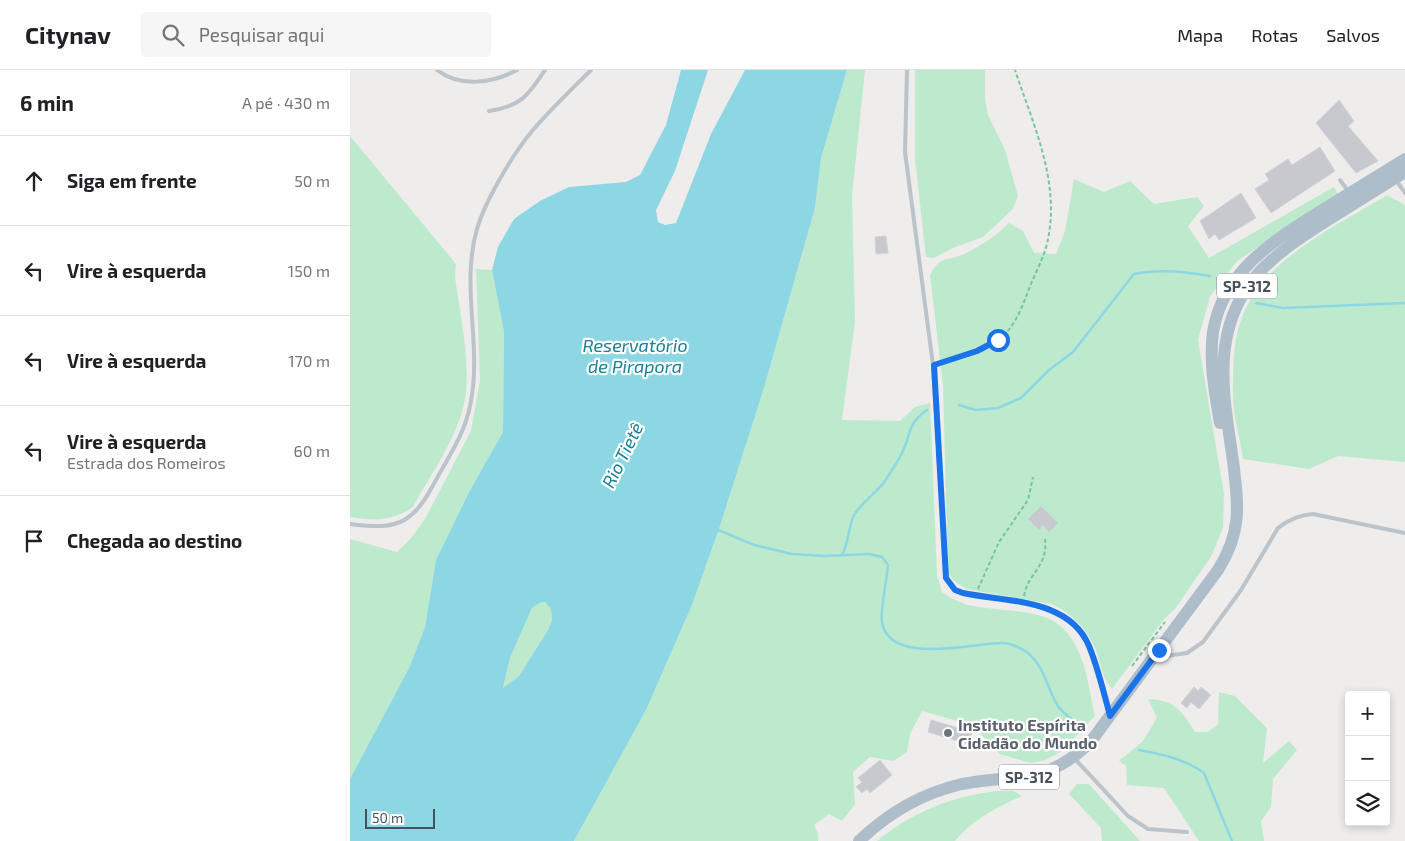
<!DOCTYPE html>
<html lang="pt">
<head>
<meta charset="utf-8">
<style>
  :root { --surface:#fff; --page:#f6f6f6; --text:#202124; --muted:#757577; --line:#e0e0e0 }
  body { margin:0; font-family:"Exo 2",sans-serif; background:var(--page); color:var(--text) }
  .controls { position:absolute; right:15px; bottom:15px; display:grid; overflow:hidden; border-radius:5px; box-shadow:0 2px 8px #0003 }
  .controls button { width:45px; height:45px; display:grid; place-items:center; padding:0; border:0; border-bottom:1px solid var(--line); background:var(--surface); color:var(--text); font:25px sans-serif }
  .scale { position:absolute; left:15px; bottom:12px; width:70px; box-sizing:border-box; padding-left:5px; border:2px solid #465058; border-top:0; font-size:14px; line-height:18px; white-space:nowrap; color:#465058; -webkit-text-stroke:4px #fff; paint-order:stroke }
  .stop { position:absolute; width:15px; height:15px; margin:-11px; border:4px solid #1a73e8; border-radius:50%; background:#fff }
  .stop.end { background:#1a73e8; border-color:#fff; box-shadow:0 1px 5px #0008 }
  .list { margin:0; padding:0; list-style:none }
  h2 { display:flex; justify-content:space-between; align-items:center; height:65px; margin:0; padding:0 20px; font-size:21px }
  h2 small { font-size:16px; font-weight:400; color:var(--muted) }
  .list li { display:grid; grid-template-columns:32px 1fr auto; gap:15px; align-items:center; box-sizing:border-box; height:90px; padding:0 20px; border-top:1px solid var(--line) }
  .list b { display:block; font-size:19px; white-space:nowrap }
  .list p { margin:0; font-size:16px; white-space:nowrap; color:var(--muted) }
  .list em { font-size:16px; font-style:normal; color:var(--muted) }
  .icon { flex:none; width:28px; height:28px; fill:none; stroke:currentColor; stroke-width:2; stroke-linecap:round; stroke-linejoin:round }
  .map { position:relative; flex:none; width:1055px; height:771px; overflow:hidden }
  header { display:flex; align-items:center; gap:30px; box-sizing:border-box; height:70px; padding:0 25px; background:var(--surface); border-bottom:1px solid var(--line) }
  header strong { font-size:24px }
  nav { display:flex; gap:28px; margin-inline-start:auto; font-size:18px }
  .search { width:350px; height:45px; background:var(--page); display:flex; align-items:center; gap:12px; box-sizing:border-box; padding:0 18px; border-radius:5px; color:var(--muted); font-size:19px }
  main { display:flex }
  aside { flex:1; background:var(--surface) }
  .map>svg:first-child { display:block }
  .green { fill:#bdeacc }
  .water { fill:#8dd7e4; fill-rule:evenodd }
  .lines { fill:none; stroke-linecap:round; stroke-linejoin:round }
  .stream { stroke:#8dd7e4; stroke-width:2.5 }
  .building { fill:#c7c9cf; stroke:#d1d3d8 }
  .path { stroke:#77c69b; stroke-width:2; stroke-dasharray:4 2.5; stroke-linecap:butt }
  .service { stroke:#bbc4cb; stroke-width:4 }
  .primary { stroke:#adbdca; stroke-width:12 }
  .route { stroke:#1a73e8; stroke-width:6 }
  .worship-dot { fill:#6b7280; stroke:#fff; stroke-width:2 }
  .labels { text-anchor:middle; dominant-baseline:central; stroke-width:4.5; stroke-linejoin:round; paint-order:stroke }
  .shield { fill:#fff; stroke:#7e848a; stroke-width:1 }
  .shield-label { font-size:15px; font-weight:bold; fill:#465058 }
  .worship-label { font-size:16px; font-weight:bold; fill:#5b616d; stroke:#fff; text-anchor:start }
  .water-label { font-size:18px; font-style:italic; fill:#168094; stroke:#fff }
</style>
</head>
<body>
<header>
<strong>Citynav</strong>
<div class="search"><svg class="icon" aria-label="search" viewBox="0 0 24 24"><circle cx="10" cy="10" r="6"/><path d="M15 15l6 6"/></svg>Pesquisar aqui</div>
<nav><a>Mapa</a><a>Rotas</a><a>Salvos</a></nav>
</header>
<main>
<aside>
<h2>6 min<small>A pé · 430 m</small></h2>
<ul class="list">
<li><svg class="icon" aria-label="ahead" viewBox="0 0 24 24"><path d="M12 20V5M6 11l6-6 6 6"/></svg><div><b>Siga em frente</b></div><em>50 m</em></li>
<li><svg class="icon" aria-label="left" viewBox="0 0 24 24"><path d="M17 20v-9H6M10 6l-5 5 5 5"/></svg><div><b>Vire à esquerda</b></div><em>150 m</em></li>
<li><svg class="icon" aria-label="left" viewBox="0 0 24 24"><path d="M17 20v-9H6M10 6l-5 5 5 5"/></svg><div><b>Vire à esquerda</b></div><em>170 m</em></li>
<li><svg class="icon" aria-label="left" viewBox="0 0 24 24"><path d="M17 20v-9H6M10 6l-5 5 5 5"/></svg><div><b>Vire à esquerda</b><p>Estrada dos Romeiros</p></div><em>60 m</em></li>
<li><svg class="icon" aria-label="arrive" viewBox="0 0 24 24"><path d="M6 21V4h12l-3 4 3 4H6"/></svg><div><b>Chegada ao destino</b></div></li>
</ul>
</aside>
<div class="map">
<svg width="1055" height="771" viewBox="0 0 1055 771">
  <rect width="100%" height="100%" fill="#efecec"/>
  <path class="green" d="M497 0H515L502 126 505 252 492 350 550 351 565 337 580 333 587 505 592 522C609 535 625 537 646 539 659 541 675 541 688 545 733 556 737 609 745 646L712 681 695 690 680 693 650 684 622 655 572 641 560 664 557 682 544 691 520 687 503 702 505 734 492 751 479 744 464 755 468 764V771H224L296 640 342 535 369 459 414 318 465 138 471 88Z
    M565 0H635V30L638 45 655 80 668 126 663 139 633 167 603 178 584 188 576 187 565 89Z
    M0 66 106 194 105 207C110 243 122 299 114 334 106 370 81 404 63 437 43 451 24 451 0 447Z
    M724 109 754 122 780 111 804 134 847 127 854 136 838 156 859 188 984 117 988 124 887 191 860 226 848 270 874 424 873 458 862 485 825 539 814 549 762 619C749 603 751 588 742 572 733 555 719 542 702 534L616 519 603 510 598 503 593 315 580 205C591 184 597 192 614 184 631 176 646 166 659 153L673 161 684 183 706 184 715 161Z
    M1037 125 1055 135V392L988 386 959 399 893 389C890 368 883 346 883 325 883 307 883 277 888 260 905 192 982 159 1037 125Z
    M126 199 142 200 154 262 153 362 119 422 86 490 75 557 59 598 0 709V469L47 482 62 467 75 449 121 361 130 310Z
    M195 532 201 539 202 551 198 560 169 606 153 619 160 588 182 538 189 533Z
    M869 622 885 626 917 658 913 693 939 671 947 680 923 709 921 737 911 751 914 771H849L814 718 777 715 776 696 769 691 793 671 807 648 798 629C825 630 832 641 845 662H857L868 655Z
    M727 714H739L790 771H752L751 758 719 724Z
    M646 721H664L672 726C648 737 622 750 605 771H527C562 742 601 727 646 721Z"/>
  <path class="water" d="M331 0H358L325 101 306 140 308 152 315 155 326 153 361 64 395 0H497L471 88 465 138 414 318 369 459 342 535 296 640 224 771H0V709L59 598 75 557 86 490 119 422 153 362 154 262 142 200 148 177 164 149 190 131 219 117 276 112 290 105 316 55ZM195 532 201 539 202 550 198 560 169 606 153 618 160 588 182 538 189 533Z"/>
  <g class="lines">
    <path class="stream" d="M906 233 933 238 1055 233
      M609 335 626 340 648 338 671 328 699 300 723 282 784 204C809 199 834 201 860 206
      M366 459 404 475 442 484 475 486 519 484 532 487 538 495C537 510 530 539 532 552 539 597 626 572 654 573 660 573 673 579 678 583 694 596 698 620 708 636 714 645 725 651 734 658
      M492 485C499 472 498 458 504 445 510 434 527 422 535 411 541 401 548 392 553 381 562 362 557 354 577 340
      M789 680C811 684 835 689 854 703L882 771"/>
  </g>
  <path class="building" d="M989 30 1004 51 998 56 1028 91 1006 103 966 53Z
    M970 77 985 101 921 143 905 119 919 110 915 104 938 89 942 95Z
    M891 123 906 148 869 170 865 164 859 169 850 151Z
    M536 166 538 183 526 184 525 167Z
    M691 436 708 453 699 462 693 455 689 460 678 449Z
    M844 617 848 621 851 617 861 625 849 639 841 632 837 638 831 633Z
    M581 650 622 662 618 674 578 662Z
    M530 690 542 705 520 723 517 719 512 723 506 717 512 712 508 708Z"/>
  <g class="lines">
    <path class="path" d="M588 294C608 287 631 282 648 270 665 258 672 237 679 219 685 203 695 186 698 169 710 111 683 54 665 0
      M628 519 649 472 678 430 683 407
      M674 526C678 502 698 498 695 469
      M782 596 815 552"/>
    <path class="service" d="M87 0C110 18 143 13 167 0
      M557 0 555 82 583 295 596 508 605 520 613 523C655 532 720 528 739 576 748 598 753 621 759 643
      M139 41C171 36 178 26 195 0
      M990 110 998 121
      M1046 110 1055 123
      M0 454C51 461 64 452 87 408 100 385 115 362 120 336 133 277 110 217 127 159 135 131 164 82 183 60 201 39 221 20 241 0
      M808 587 837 583 853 572 891 520 928 458C939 449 949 445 963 444L1055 463
      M725 689 778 746 798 759 837 762"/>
    <path class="primary" d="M870 353C865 324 859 293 863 262 873 200 925 170 974 139 1001 122 1028 106 1055 89
      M509 771C538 743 573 723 612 714 667 703 698 716 742 670L868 500C893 460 888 434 883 391 878 354 870 315 875 277 884 211 926 183 978 150 1004 134 1029 118 1055 102"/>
  </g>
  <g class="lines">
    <path class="route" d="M648 270 627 281 584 295 596 508 605 520 613 523C655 532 719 528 739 576 748 598 754 623 760 646L809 580"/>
  </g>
  <circle class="worship-dot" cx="598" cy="663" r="5"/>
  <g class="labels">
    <g class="shield">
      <rect x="867" y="203.5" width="60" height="25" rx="4"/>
      <rect x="649" y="694.5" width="60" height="25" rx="4"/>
    </g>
    <g class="shield-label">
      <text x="897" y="216">SP-312</text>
      <text x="679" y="707">SP-312</text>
    </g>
    <g class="worship-label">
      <text x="608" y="654">Instituto Espírita<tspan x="608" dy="18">Cidadão do Mundo</tspan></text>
    </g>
    <g class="water-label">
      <text x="285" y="275">Reservatório<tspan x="285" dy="21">de Pirapora</tspan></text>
      <text transform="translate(272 385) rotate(-64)">Rio Tietê</text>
    </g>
  </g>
</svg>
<div class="controls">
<button>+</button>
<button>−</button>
<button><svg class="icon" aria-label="layers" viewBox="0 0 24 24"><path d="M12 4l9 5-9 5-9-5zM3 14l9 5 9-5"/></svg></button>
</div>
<div class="scale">50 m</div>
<div class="stop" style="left:648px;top:270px"></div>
<div class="stop end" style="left:809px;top:580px"></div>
</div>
</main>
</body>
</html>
